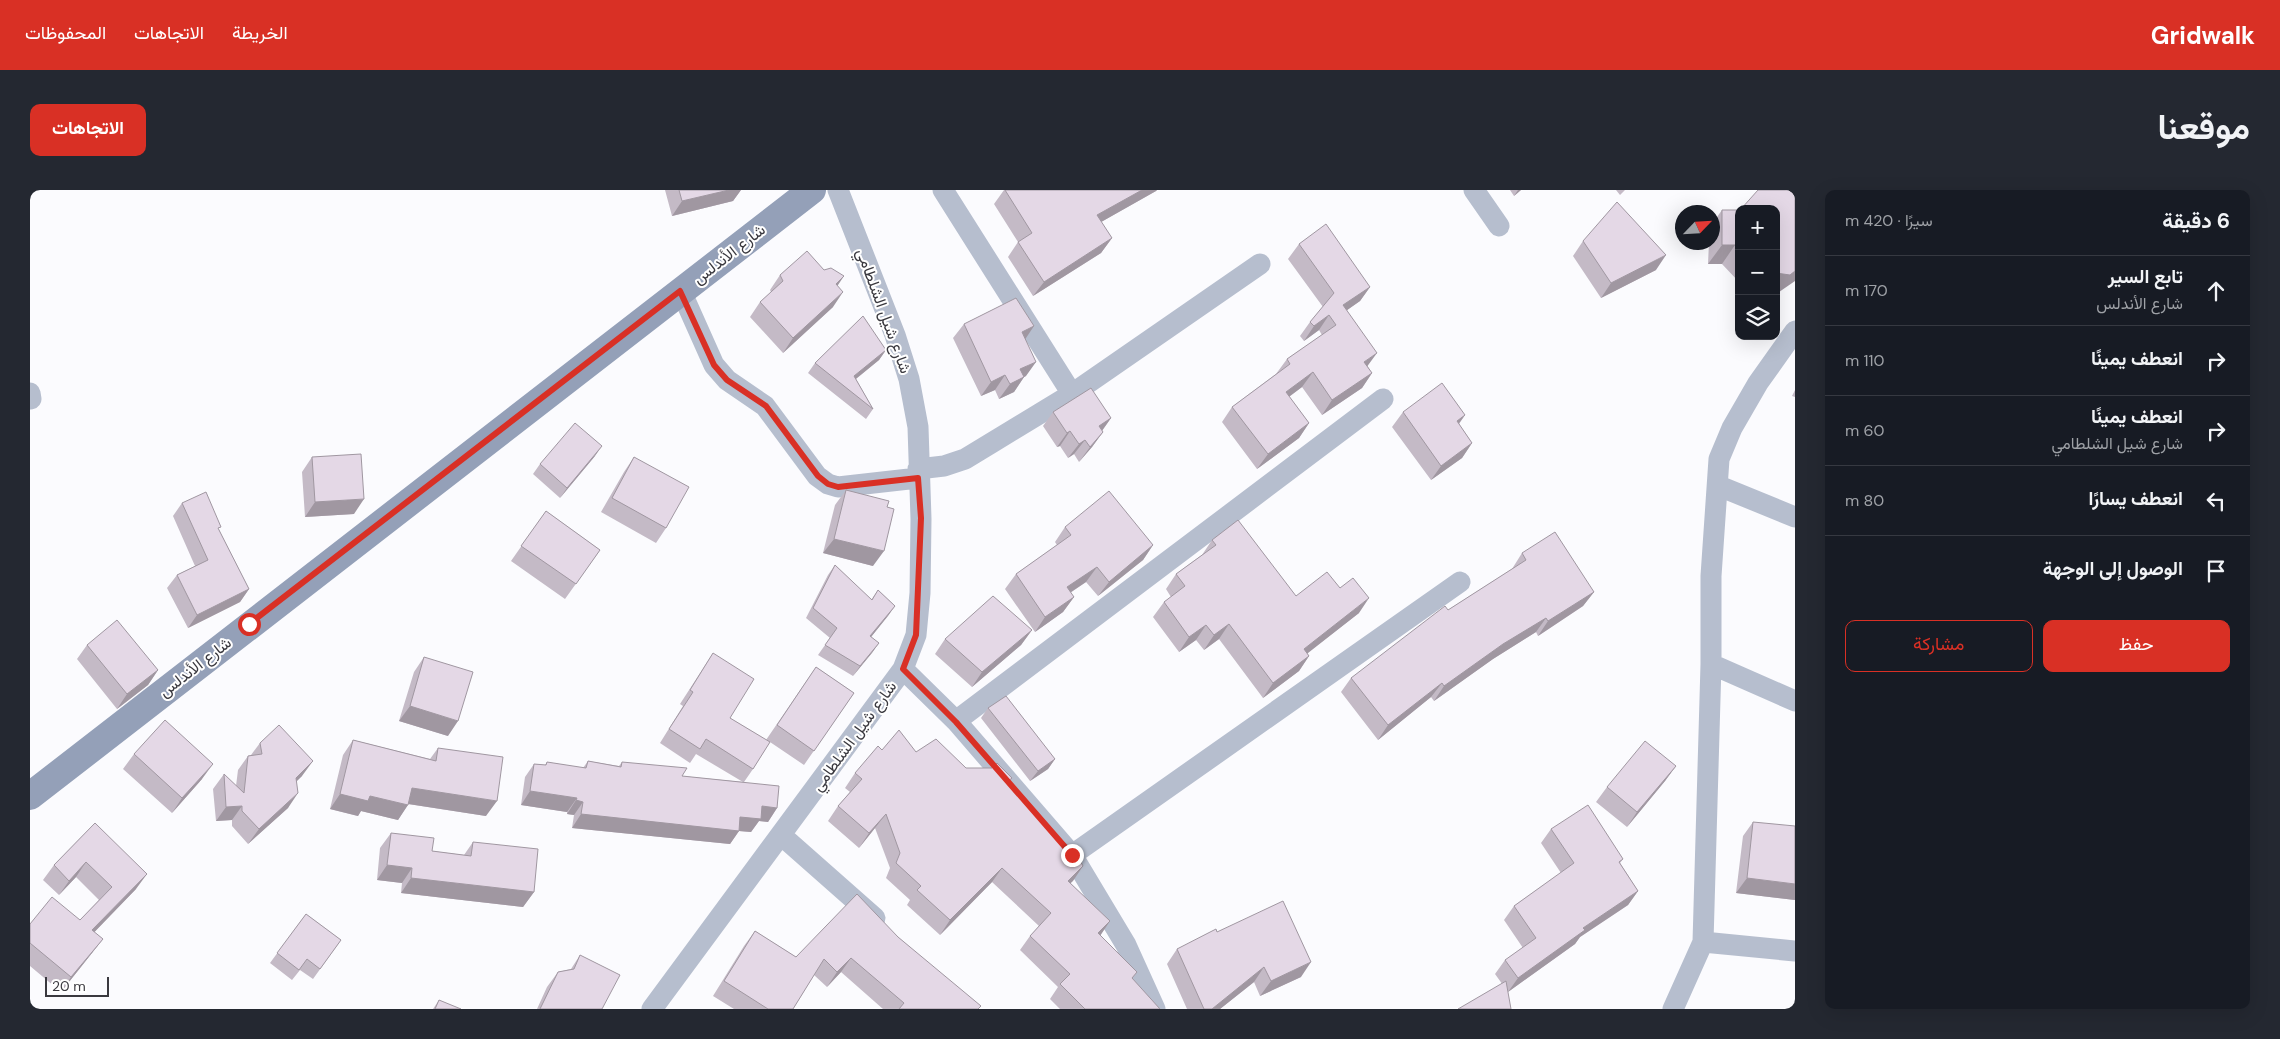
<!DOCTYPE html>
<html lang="ar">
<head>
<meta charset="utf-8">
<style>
  :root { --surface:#171b24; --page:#242831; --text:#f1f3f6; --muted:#9ea1a6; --line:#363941; --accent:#d93025 }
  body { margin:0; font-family:"DM Sans",Vazirmatn,sans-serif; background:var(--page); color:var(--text); direction:rtl }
  .controls { position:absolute; right:15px; top:15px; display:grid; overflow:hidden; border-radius:10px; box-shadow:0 5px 20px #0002 }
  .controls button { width:45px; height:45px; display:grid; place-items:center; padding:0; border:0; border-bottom:1px solid var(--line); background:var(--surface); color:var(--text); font:25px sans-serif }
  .compass { position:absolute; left:1645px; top:15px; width:45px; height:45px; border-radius:50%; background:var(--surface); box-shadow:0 5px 20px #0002; rotate:65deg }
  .scale { position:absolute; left:15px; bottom:12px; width:64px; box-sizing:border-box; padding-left:5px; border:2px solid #3a393f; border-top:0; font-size:14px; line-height:18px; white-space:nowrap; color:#3a393f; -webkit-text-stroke:4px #fff; paint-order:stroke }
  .stop { position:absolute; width:15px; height:15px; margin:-11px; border:4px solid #d93025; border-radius:50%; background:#fff }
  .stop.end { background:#d93025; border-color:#fff; box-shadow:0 1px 5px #0008 }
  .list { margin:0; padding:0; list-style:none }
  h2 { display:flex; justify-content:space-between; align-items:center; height:65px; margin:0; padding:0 20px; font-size:21px }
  h2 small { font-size:16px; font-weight:400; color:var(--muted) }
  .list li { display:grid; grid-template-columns:32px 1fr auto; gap:15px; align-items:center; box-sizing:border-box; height:70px; padding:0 20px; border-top:1px solid var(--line) }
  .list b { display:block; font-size:19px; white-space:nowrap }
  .list p { margin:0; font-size:16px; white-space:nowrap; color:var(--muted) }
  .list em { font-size:16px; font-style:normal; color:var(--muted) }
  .actions { display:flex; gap:10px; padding:15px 20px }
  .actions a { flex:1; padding:11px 0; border:1px solid var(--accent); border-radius:10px; text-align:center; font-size:18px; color:var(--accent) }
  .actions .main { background:var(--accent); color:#fff }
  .icon { flex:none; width:28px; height:28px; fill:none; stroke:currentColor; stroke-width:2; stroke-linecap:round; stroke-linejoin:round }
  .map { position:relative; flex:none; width:1765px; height:819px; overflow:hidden; direction:ltr; border-radius:10px }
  header { display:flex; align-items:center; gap:30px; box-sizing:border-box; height:70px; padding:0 25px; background:var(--accent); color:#fff }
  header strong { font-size:24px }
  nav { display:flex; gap:28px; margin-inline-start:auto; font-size:18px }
  .intro { display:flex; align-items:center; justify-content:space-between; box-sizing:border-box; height:120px; padding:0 30px }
  h1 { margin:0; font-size:35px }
  .button { padding:12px 22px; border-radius:10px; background:var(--accent); color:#fff; font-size:18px; font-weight:700 }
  main { display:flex; gap:30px; padding:0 30px }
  aside { flex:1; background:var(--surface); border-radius:10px; box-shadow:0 5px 20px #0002 }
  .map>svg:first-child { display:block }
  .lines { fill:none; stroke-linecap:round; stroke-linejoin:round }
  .street { stroke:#b6bece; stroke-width:21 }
  .secondary { stroke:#94a0b8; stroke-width:28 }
  .wall { fill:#c4bac6 }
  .shaded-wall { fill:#a097a1 }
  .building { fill:#e4d8e6; stroke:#a097a1 }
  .route { stroke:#d93025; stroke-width:6 }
  .labels { text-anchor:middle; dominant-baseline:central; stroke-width:4; stroke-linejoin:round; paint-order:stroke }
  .street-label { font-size:16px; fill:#3a393f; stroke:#fff }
</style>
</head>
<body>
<header>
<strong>Gridwalk</strong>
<nav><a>الخريطة</a><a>الاتجاهات</a><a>المحفوظات</a></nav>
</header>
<div class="intro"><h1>موقعنا</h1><a class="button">الاتجاهات</a></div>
<main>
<aside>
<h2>6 دقيقة<small>سيرًا · 420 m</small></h2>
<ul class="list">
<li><svg class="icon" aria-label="ahead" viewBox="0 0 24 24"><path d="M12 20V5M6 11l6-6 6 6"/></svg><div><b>تابع السير</b><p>شارع الأندلس</p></div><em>170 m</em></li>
<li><svg class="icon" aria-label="right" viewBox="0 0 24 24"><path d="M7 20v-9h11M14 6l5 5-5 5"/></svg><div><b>انعطف يمينًا</b></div><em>110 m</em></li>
<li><svg class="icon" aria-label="right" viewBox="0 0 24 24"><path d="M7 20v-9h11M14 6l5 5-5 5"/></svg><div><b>انعطف يمينًا</b><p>شارع شيل الشلطامي</p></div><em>60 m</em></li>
<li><svg class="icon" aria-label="left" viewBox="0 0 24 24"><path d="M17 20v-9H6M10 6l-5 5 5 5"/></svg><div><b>انعطف يسارًا</b></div><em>80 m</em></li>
<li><svg class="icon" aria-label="arrive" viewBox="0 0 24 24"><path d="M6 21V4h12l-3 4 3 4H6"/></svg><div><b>الوصول إلى الوجهة</b></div></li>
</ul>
<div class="actions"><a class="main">حفظ</a><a>مشاركة</a></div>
</aside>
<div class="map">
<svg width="1765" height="819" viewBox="0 0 1765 819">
  <rect width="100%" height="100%" fill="#fbfbfe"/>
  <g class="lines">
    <path class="street" d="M913 0 1042 204
      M1444 0 1469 36
      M651 101 684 175 697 190 735 216 787 286 798 294 808 297 888 288
      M0 203 1 209
      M888 279 914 276 935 269 963 252 1042 204 1230 74
      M1689 296 1765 327
      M1681 474 1765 511
      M873 479 926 531 1042 665 1096 755 1125 819
      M926 531 1353 209
      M751 645 845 728
      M1042 665 1430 392
      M1673 752 1765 761
      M622 819 873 479 886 445 890 403 891 329 888 237 879 189 865 145 808 0
      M1643 819 1673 752 1681 474V386L1689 269 1702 238 1728 193 1765 141"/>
    <path class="secondary" d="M0 606 782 0"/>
  </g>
  <path class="wall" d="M635 0H711L703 11 642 26Z
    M974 0H1127L1126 1 1071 32 1082 48 1071 63 1003 106 978 67 988 52 964 14Z
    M1480 0H1491L1484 6Z
    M1586 0H1595L1590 5Z
    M1692 20H1709V92L1692 74H1678L1679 52H1682V34Z
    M1553 51 1626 80 1571 108 1543 66Z
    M1269 54 1340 97 1330 111 1317 120 1338 177 1342 183 1332 198 1292 225 1272 197 1259 207 1279 233 1269 248 1227 279 1192 232 1202 217 1246 184 1257 169 1292 145 1289 140 1274 151 1270 146 1280 132 1293 117 1258 69Z
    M750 85 803 117 753 163 720 127 730 112 741 102 740 100Z
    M934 134 995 149 996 186 994 187 984 202 969 209 965 200 951 206 923 148Z
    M856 160 849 170 826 189 843 219 836 229 778 183 785 173Z
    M1765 200V207L1762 206Z
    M1023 222 1081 228 1072 241 1073 242 1062 257 1049 272 1044 264 1038 268 1030 256 1027 257 1013 236Z
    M1373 222 1435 225 1429 234 1442 253 1432 268 1401 290 1362 237Z
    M565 266 530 308 503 284 510 274Z
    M282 267 324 324 275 327 272 282Z
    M604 267 636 338 626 353 571 322 594 282Z
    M816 300 843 376 793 363 805 315Z
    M152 313 189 340 219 399 210 412 158 438 137 398 147 385 165 376 143 326Z
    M516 321 570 360 535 409 481 371Z
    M1035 337 1123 355 1113 370 1068 406 1056 392 1040 403 1044 407 1033 422 1005 442 975 399 986 384 1027 355 1025 352Z
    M1182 350 1266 406 1329 423 1277 463 1279 466 1269 481 1233 508 1189 449 1174 460 1166 450 1149 462 1123 427 1134 412 1141 407 1136 399 1146 384 1172 365Z
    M1492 363 1564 402 1553 416 1508 446 1506 442 1463 469 1404 511 1401 507 1348 550 1311 502 1321 488 1418 420 1482 379Z
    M805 375 841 410 848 400 865 416 841 447 849 453 823 486 788 465 800 448 776 428 798 385Z
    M1002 440 991 455 942 497 905 464 915 449Z
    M57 455 128 480 118 495 87 519 47 469Z
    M683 463 700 528 736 550 786 477 824 503 774 575 740 552 723 579 714 592 747 618 738 632 729 631 721 642 709 641 700 654 542 638 544 625 537 624V622L491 615 495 587 504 574 515 575 517 572 553 578 558 571 589 576 592 572 652 586 713 592 666 564 660 573 630 553 653 516 650 514Z
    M394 467 418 546 369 531 384 482Z
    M958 518 1025 569 1018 579 1000 591 951 528Z
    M323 550 400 569 408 558 456 626 378 614 368 630 331 621 328 626 300 619 313 565Z
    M230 553 272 586 266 592 258 618 218 654 202 636V630L186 631 183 599 194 584 206 596 208 580 218 566 221 565Z
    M852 560 886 562 936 578 982 588 977 594 1053 676 1040 693 1080 731 1070 745 1107 782 1102 789 1130 819H1030L1020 809 1028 797 990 760 1000 746 1009 736 962 692 910 745 877 715 880 710 856 688 860 678 845 638 829 658 798 631 808 616 820 602 815 598 825 583Z
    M104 564 172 589 142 623 93 579Z
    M1646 576 1635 591 1597 637 1566 612 1577 597Z
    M1723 632 1765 649V710L1706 703 1713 646Z
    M65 633 106 699 64 742 73 749 62 763 31 802 0 776V734L50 730 69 710 46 687 29 705 13 690 24 675Z
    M1521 639 1593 669 1590 673 1608 701 1598 715 1550 747 1545 754 1478 802 1465 784 1475 770 1493 758 1474 730 1484 716 1531 683 1511 653Z
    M361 643 402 661 434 665 443 652 504 702 493 717 371 703 372 693 347 690 350 658Z
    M276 724 311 750 283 789 270 780 262 790 240 773Z
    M725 741 766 767 868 747 949 819H853L811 782 797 797 784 785 763 819H704L683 806 714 756Z
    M1187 742 1271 787 1230 806 1224 792 1190 819H1157L1137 774 1147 759Z
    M550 765 572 819H507L517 797 528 782 541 779Z
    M409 810 430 819H403Z"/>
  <path class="shaded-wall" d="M699 0H711L703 11 642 26 652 11Z
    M1112 0H1127L1126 1 1057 40 1067 25Z
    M1488 0H1491L1484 6Z
    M1082 48 1071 63 1003 106 1014 92Z
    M1692 55H1705L1692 74H1678Z
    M1636 65 1626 80 1571 108 1581 93Z
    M1765 81V91L1746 104V83Z
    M814 86 804 101 806 94Z
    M1340 97 1330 111 1303 130 1313 115Z
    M813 102 803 117 753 163 763 148Z
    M1299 125 1289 140 1274 151 1284 136Z
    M1004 136 994 151 992 142Z
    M856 160 849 170 817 196 824 186Z
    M1347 163 1336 178 1334 172Z
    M1006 172 996 186 980 194 990 179Z
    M1283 182 1272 197 1245 217 1256 202Z
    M1342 183 1332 198 1292 225 1302 210Z
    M975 185 965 200 951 206 961 192Z
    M994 187 984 202 969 209 980 194Z
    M1435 225 1424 240 1427 231Z
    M1081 228 1071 242 1069 236Z
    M1279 233 1269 248 1227 279 1238 264Z
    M1040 241 1030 256 1027 257 1037 243Z
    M1073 242 1062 257 1049 272 1060 257Z
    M1055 250 1044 264 1038 268 1049 254Z
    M1442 253 1432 268 1401 290 1411 276Z
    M572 256 565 266 530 308 537 298Z
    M334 309 324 324 275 327 285 312Z
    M804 349 854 361 843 376 793 363Z
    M1123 355 1113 370 1068 406 1079 392Z
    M1067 377 1056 392 1026 412 1037 397Z
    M219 399 210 412 158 438 167 425Z
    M1564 402 1553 416 1508 446 1518 431Z
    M1044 407 1033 422 1005 442 1015 427Z
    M1339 408 1329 423 1264 474 1274 459Z
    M865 416 858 426 833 457 840 446Z
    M1516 428 1506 442 1463 469 1404 511 1414 496 1473 454Z
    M1199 434 1189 449 1174 460 1184 445Z
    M1176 435 1166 450 1149 462 1159 447Z
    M1002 440 991 455 942 497 952 482Z
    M849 453 842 463 823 486 830 476Z
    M1279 466 1269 481 1233 508 1243 493Z
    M128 480 118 495 87 519 97 504Z
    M1412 493 1401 507 1348 550 1358 535Z
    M380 516 428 531 418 546 369 531Z
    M1025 569 1018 579 1000 591 1008 581Z
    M283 571 272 586 255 602 266 588Z
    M183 574 172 589 142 623 152 608Z
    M1646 576 1635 591 1597 637 1607 622Z
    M382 598 467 611 456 626 372 613Z
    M500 601 547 608 537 622 491 615Z
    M268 603 258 618 218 654 229 639Z
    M310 604 340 606 378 615 368 630 331 621 328 626 300 619Z
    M546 610 553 612 544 625 537 624Z
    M212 616 202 630 186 631 196 617Z
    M732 616 747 618 738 632 729 631 721 642 709 641 700 654 542 638 551 624 710 627Z
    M856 624 845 638 829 658 839 643Z
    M56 672 46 687 29 705 39 691Z
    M357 675 382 678 372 693 347 690Z
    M1053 676 1043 691 1028 705 1038 691Z
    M972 678 962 692 910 745 920 730Z
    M117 684 106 699 52 755 62 740Z
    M381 688 504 702 493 717 371 703Z
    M1717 688 1765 694V710L1706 703Z
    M1608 701 1598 715 1550 747 1545 754 1478 802 1488 788 1553 738Z
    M1080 731 1070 746 1068 743Z
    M73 749 62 763 31 802 41 787Z
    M821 768 811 782 797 797 807 782Z
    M1281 772 1271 787 1230 806 1241 791Z
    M1234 777 1224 792 1190 819H1182Z"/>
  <path class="building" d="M649 0H699L652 11Z
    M975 0H1112L1067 25 1082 48 1014 92 988 52 1002 43Z
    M1728 0H1765V81L1760 85 1746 83V19H1711Z
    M1587 12 1636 65 1581 93 1553 51Z
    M1692 20H1709V59L1705 55H1692Z
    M1296 34 1340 97 1313 115 1347 163 1334 172 1342 183 1302 210 1283 182 1256 202 1279 233 1238 264 1202 217 1260 174 1257 169 1306 135 1299 125 1284 136 1280 132 1304 103 1269 54Z
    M777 61 794 80 801 78 814 86 806 94 813 102 763 148 730 112 753 91 750 85Z
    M986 108 1004 136 992 142 1006 172 990 179 994 187 980 194 975 185 961 192 934 134Z
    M833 126 856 160 824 186 843 219 785 173Z
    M1412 193 1435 225 1427 231 1442 253 1411 276 1373 222Z
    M1061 198 1081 228 1069 236 1073 242 1060 257 1055 250 1049 254 1040 241 1037 243 1023 222Z
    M545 233 572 256 537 298 510 274Z
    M331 264 334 309 285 312 282 267Z
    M604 267 659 297 636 338 582 308Z
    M816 300 859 311 857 317 864 319 854 361 804 349Z
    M1079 301 1123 355 1079 392 1067 377 1037 397 1044 407 1015 427 986 384 1041 345 1035 337Z
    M176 302 191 337 188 338 219 399 167 425 147 385 178 370 152 313Z
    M516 321 570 360 546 394 491 356Z
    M1208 330 1266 406 1297 382 1310 398 1323 388 1339 408 1274 459 1279 466 1243 493 1199 434 1184 445 1176 435 1159 447 1134 412 1155 396 1146 384 1186 355 1182 350Z
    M1525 342 1564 402 1518 431 1516 428 1473 454 1414 496 1412 493 1358 535 1321 488 1415 416 1418 420 1496 370 1492 363Z
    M805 375 842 410 848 400 865 416 840 446 849 453 830 476 795 455 807 438 783 418Z
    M963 406 1002 440 952 482 915 449Z
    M87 430 128 480 97 504 57 455Z
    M683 463 724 489 700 528 740 552 723 579 676 549 670 559 639 539 663 502 660 500Z
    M394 467 443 482 428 531 380 516Z
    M786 477 824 503 784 561 747 535Z
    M976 506 1025 569 1008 581 958 518Z
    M135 530 183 574 152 608 104 564Z
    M249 535 283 571 266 588 268 603 229 639 212 621V616L196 617 194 584 214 603 218 566 232 564 230 553Z
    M869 540 886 562 906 549 936 578H962L967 573 982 588 976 593 1012 627 1010 630 1046 663 1053 676 1038 691 1080 731 1068 743 1107 782 1102 788 1130 819H1055L1030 794 1040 784 1000 746 1021 723 972 678 920 730 887 700 891 696 866 673 870 663 856 624 839 643 808 616 832 589 825 583 848 556 852 560Z
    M323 550 406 571 408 558 473 567 467 611 382 598 378 615 340 606 338 611 310 604Z
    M1615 551 1646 576 1607 622 1577 597Z
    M558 571 591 577 592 572 657 578 652 586 749 596 747 618 732 616 731 629 710 627 709 641 551 624 553 612 546 610 547 608 500 601 504 574 516 575 517 572 556 578Z
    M1558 615 1593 669 1589 672 1608 701 1553 738 1555 740 1488 788 1475 770 1506 748 1484 716 1544 673 1521 639Z
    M1723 632 1765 636V694L1717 688Z
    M65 633 117 684 62 740 73 749 41 787 0 753V734L22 707 50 730 82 697 56 672 39 691 24 675Z
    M361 643 404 648 402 661 441 666 443 652 508 659 504 702 381 688 382 678 357 675Z
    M827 704 868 747 951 816 948 819H869L874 813 821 768 807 782 794 769 763 819H738L694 791 725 741 766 767Z
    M1253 711 1281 772 1241 791 1234 777 1182 819H1174L1147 759 1186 739 1187 742Z
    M276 724 311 750 290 779 277 769 269 780 247 763Z
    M550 765 590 785 572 819H510L528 782 544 779Z
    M1476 791 1481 819H1428Z
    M409 810 431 819H405Z"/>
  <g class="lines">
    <path class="route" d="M219 434 650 101 684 175 697 190 736 216 788 286 798 294 808 297 888 288 891 328 886 445 873 479 926 532 1042 665"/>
  </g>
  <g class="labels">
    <g class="street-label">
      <text transform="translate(699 64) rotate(-38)">شارع الأندلس</text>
      <text transform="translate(854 121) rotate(70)">شارع شيل الشلطامي</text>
      <text transform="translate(165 477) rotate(-38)">شارع الأندلس</text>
      <text transform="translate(824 546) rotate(-54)">شارع شيل الشلطامي</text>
    </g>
  </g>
</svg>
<div class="controls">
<button>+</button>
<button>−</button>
<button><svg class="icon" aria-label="layers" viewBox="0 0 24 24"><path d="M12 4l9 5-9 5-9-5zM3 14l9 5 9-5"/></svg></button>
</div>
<svg class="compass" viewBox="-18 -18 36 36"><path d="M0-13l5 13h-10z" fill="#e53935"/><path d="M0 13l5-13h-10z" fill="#9ea1a6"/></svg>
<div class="scale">20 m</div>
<div class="stop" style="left:219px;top:434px"></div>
<div class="stop end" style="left:1042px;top:665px"></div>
</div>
</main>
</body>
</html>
